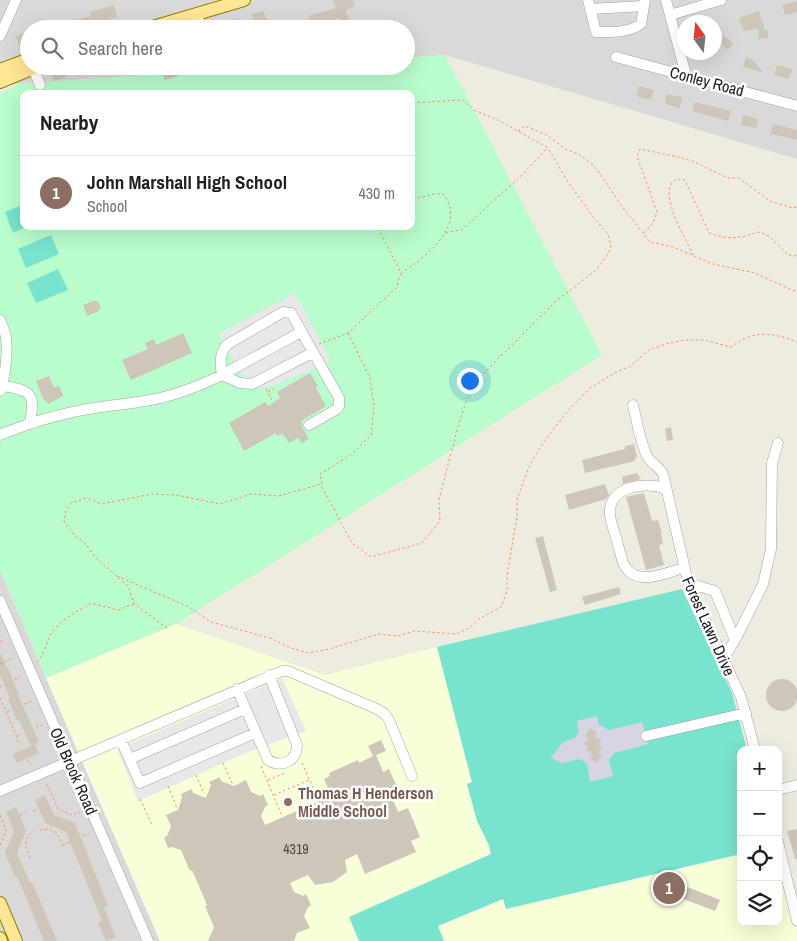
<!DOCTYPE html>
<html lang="en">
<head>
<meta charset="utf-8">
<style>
  :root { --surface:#fff; --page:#f2f2f2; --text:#202124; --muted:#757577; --line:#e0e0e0; --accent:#111827 }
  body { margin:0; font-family:"Archivo Narrow",sans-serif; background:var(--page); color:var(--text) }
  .controls { position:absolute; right:15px; bottom:15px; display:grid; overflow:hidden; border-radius:10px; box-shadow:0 5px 20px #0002 }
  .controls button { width:45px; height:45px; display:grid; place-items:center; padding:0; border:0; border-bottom:1px solid var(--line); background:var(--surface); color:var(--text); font:25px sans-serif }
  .compass { position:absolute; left:677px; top:15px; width:45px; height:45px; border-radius:50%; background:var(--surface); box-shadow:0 5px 20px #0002; rotate:345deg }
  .you { position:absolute; left:469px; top:380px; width:18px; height:18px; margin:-12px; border:4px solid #fff; border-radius:50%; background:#1a73e8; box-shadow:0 0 0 8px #1a73e833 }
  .badge { display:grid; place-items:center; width:32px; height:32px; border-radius:50%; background:var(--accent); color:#fff; font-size:16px; font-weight:700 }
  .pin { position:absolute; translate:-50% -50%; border:2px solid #fff; box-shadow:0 1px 5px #0006 }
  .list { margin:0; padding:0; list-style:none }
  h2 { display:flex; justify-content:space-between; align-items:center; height:65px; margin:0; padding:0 20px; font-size:21px }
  h2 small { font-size:16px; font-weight:400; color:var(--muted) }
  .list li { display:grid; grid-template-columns:32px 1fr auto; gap:15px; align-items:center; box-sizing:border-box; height:75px; padding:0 20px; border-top:1px solid var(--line) }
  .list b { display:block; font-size:19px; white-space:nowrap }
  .list p { margin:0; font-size:16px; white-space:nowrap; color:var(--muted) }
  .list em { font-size:16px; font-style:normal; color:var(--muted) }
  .icon { flex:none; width:28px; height:28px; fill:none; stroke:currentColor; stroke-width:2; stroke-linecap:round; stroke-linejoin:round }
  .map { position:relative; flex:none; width:797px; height:941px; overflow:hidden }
  .search { position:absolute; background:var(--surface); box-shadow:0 5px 20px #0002; left:20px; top:20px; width:395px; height:55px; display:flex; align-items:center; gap:12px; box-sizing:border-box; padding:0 18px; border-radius:28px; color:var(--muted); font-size:19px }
  .panel { position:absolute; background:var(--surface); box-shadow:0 5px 20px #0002; left:20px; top:90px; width:395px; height:140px; border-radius:10px }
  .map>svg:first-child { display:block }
  .residential { fill:#dad9d8; fill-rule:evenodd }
  .education { fill:#f7ffd8 }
  .park { fill:#b8fdcb; fill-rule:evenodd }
  .pitch { fill:#78e3cf }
  .parking { fill:#e8e8e8 }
  .plaza { fill:#d7d5e4 }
  .building { fill:#cec6b9 }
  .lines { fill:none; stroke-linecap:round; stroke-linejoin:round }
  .minor-casing { stroke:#a3a3a3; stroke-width:11 }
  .major-casing { stroke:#937f00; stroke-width:14 }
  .path { stroke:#ff9060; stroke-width:1; stroke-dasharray:2.5 2.5; stroke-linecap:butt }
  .minor { stroke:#fff; stroke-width:10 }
  .major { stroke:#ffe694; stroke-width:12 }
  .education-dot { fill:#8d6e63; stroke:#fff; stroke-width:2 }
  .labels { text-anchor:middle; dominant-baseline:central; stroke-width:5; stroke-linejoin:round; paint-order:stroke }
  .number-label { font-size:14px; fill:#484643 }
  .street-label { font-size:16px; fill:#1c1c1c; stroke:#fff }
  .education-label { font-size:16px; font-weight:bold; fill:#785e54; stroke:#fff; text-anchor:start }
</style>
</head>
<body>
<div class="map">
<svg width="797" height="941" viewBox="0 0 797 941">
  <rect width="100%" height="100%" fill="#eeece0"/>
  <path class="residential" d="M0 0H797V159L445 55 406 58V29H29V66H278L0 85ZM684 22H714V52H684Z
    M0 570 46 678 160 941H0Z"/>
  <path class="education" d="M176 624 325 675 437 647 486 841 506 909 741 854V922H778V866L797 928V941H160L46 678Z"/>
  <path class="park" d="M445 55 602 355 176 624 46 678 0 570V94L18 84 278 66H406V58ZM24 94H411V226H24Z"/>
  <path class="pitch" d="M24 204V226H28L13 233 5 212Z
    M51 235 59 254 26 268 18 249Z
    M58 269 68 290 36 303 27 283Z
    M682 589 732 693 747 750H741V854L506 909 503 899 438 926 444 941H359L349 917 491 854 489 845 477 821 467 784 472 782 437 647Z"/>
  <path class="parking" d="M295 293 331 361 273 386 251 389 218 334Z
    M282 678 306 731 246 753 138 801 117 749Z"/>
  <path class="plaza" d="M597 716 599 725 609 730 642 722 648 744 614 753 609 760 613 776 590 782 587 764 580 759 562 763 551 758 563 742 575 738 579 731 577 721Z"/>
  <path class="building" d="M333 0H353L355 6 346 10 350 26 343 29 340 18 311 27 308 16 336 8Z
    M797 1V12L785 15 782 5Z
    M114 5 117 17 99 22 100 25 86 29H52L51 27 91 16 90 12Z
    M263 11 271 29H255L252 18 253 17 252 14Z
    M759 11 765 30H768V38L759 39 758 28 744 31 739 18Z
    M237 19 239 29H224L223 23Z
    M295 20 298 29H272V27Z
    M714 30 727 38 733 44 727 50 714 35Z
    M23 33 24 36 29 35V47L20 50 16 36Z
    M746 57 752 59 764 73 743 67Z
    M777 65 792 69 789 79 774 75Z
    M175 66 178 76 165 80 161 72Z
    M62 67 66 78 54 81 51 70Z
    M639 86 654 90 651 100 636 96Z
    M667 94 682 97 680 108 665 104Z
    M695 102 731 111 728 121 692 111Z
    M743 115 758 119 756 128 741 125Z
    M773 124 797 130V140L770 134Z
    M95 300 96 302 98 301 101 308 99 309V311L87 316 83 305Z
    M183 333 192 353 131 380 122 360 148 349 145 343 154 339 156 345Z
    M310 373 318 386 316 388 326 406 301 421 303 429 309 439 302 443 298 438 289 443 282 433 277 436 276 433 244 451 229 423 265 402 268 406 280 398 277 392Z
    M49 376 54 388 59 385 63 396 48 404 46 400 44 401 36 381Z
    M671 427 673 440 667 441 665 429Z
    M634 444 637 457 635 458V461L585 473 582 460 625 449V446Z
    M637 473 641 479 623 484 622 477Z
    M605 484 609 495 606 499 569 510 565 495Z
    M644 493 652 521 658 520 662 534H661L663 544 659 545 664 565 646 570 626 497Z
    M543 536 557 590 550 592 535 538Z
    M619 587 621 594 585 605 582 597Z
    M0 653 7 668H8L19 694 18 695 39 742 35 744 39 753 17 763 13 754 31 746 19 720 17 721 8 699 10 698 0 675Z
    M766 695a16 16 0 1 1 32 0a16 16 0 1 1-32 0Z
    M590 728 597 733 595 737 601 741 599 744 602 747 598 753 602 755 597 763 590 758 593 754 586 750 588 747 584 744 589 738 585 736Z
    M381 740 386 751 376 755 383 772 389 769 400 794 392 797 398 812 408 808 420 837 411 841 416 852 365 874 357 854 345 860 347 872 333 882 315 885 308 875 290 883 294 892 303 896 306 894 311 905 308 907 304 916 310 928 297 933 294 941H208L214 927 205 906 207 905 192 870 190 871 181 850 172 847 168 848 164 837 167 836 171 826 166 815 178 810 182 797 181 794 192 789 193 793 206 798 211 785 209 782 220 777 221 781 234 786 246 780 251 792 260 796 263 794 268 805 265 807 261 816 265 825 331 796 324 779 330 776 329 773 358 760 359 763 373 756 368 746Z
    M45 795 54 815 75 823 108 906 104 908 116 938 106 941 98 923 102 921 66 832 45 823 35 800Z
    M16 807 26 831 17 853 30 883 32 882 57 941H44L17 876 15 877 5 853 14 831 6 812Z
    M797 829V859H795L787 831Z
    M675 882 720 900 715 911 670 894Z"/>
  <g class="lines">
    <defs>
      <path id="minor" d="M588 0 596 32C612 32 628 33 641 24L645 0
        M666 0 686 75
        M590 9 644 6
        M197 14 201 29
        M670 15 721 0
        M0 36 16 0
        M616 57 797 106
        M33 68 40 85
        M0 320C2 326 6 333 6 339 8 352 5 379 0 391
        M301 332 222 375C220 364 219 352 228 344L283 312 291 313 339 398V406L337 409 309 425
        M3 386C32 390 35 394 30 423
        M633 405C637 422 640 441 647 456 651 464 659 466 663 474L688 582 741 697 755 750
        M0 435C24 425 48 417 73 412 99 406 124 405 150 400 175 396 199 386 222 375L240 383 252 384 312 353
        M666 489C646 481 607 486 610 515 611 525 616 535 618 545 621 554 622 567 631 573 646 583 668 572 684 568
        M690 588 698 586 715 591 735 640 724 658
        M0 601 148 941
        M735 640 763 584 771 549 772 463 778 443
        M237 689 268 760C281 768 297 762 297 745L269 675
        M646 736 746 713
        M121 740 140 783 255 733
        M130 759 245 709
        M778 790 797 785
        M0 791 282 671H288L377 709 385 714 389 720 412 776
        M778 842 797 921"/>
      <path id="major" d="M146 29 244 0
        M0 70 29 59
        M0 82 39 66
        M0 903 16 941
        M0 938 1 941"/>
    </defs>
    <use href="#minor" class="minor-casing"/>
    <use href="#major" class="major-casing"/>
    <path class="path" d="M518 131 525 126 547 135 565 149 578 154 593 165 608 185 620 204 650 242 673 247 713 264 755 273 797 292
      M446 233 463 229 521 176 547 148
      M644 233 653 223 657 212 637 156 640 149 678 157 692 161 728 178H739L770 201 792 208 797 207
      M693 255C686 239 662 200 671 184 673 181 675 180 677 179L685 180 709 233C729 240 738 239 758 232L769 236 788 255 797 256
      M401 273C425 258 468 225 443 194H434L411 200
      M348 333 370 378 374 406 371 435 352 454 320 474 322 487 352 543 371 557 422 543 440 521 439 499 459 423 467 399 484 373 554 303 597 269 608 254 611 247 608 234 593 217 566 179 548 148 498 120 474 110 464 101 459 100 411 103
      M319 344 348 333 396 288 401 273 377 226
      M266 389 273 402
      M268 392 276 387
      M117 576 189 607 211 622 270 638 291 648 308 653 329 649 379 634 398 636 415 631 456 634 469 628 480 618 501 607 507 591V576L517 516V499L530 464 545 440 567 412 590 388 618 371 629 367 649 350 666 344 685 340H704L731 347C753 330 772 332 797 342
      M167 628 134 604 128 586 95 557 85 543 74 535 64 522 66 510 71 503 86 498 102 504 152 494 176 495 220 504 251 494 279 496 321 484
      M0 642 5 640
      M37 662C46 653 46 640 53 631 63 618 78 611 91 603L118 610 134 604
      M0 664 13 658
      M15 679 21 676
      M0 686H2
      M0 698 19 743
      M24 704 32 701
      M7 712 11 710
      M36 727 42 725
      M17 736 22 734
      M28 760 31 765
      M223 763 233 785
      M302 763 318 799
      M261 766 281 814
      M196 775 204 794
      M268 780 285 773
      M47 784 58 809 72 815 80 812
      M168 786 177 808
      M274 795 309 780
      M140 799 152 825
      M33 811 38 809
      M0 815 6 830 0 846
      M20 815 26 813
      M40 830 48 829 57 833 64 848
      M83 836 89 834
      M63 845 70 842
      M30 858C26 848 21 838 34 831"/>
    <use href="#minor" class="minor"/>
    <use href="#major" class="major"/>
  </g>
  <circle class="education-dot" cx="288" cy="802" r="5"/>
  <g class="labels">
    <g class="number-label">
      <text x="296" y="849">4319</text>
    </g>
    <g class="street-label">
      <text transform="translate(707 81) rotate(15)">Conley Road</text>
      <text transform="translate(709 626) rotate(66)">Forest Lawn Drive</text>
      <text transform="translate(74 771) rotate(66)">Old Brook Road</text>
    </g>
    <g class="education-label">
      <text x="298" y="793">Thomas H Henderson<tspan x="298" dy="18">Middle School</tspan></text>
    </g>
  </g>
</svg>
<div class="controls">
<button>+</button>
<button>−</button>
<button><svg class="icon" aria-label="locate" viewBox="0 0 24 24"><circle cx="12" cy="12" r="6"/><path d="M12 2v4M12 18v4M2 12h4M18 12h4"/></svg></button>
<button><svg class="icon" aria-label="layers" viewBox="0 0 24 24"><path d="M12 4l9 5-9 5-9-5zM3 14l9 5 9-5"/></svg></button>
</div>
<svg class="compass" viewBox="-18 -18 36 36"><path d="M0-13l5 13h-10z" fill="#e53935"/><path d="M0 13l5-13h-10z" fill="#757577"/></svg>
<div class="you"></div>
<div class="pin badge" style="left:669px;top:888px;background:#8d6e63">1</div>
<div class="search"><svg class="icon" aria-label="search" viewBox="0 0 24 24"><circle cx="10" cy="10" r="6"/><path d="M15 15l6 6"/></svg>Search here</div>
<section class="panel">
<h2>Nearby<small></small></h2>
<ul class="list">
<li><span class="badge" style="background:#8d6e63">1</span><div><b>John Marshall High School</b><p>School</p></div><em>430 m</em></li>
</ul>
</section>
</div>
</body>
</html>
